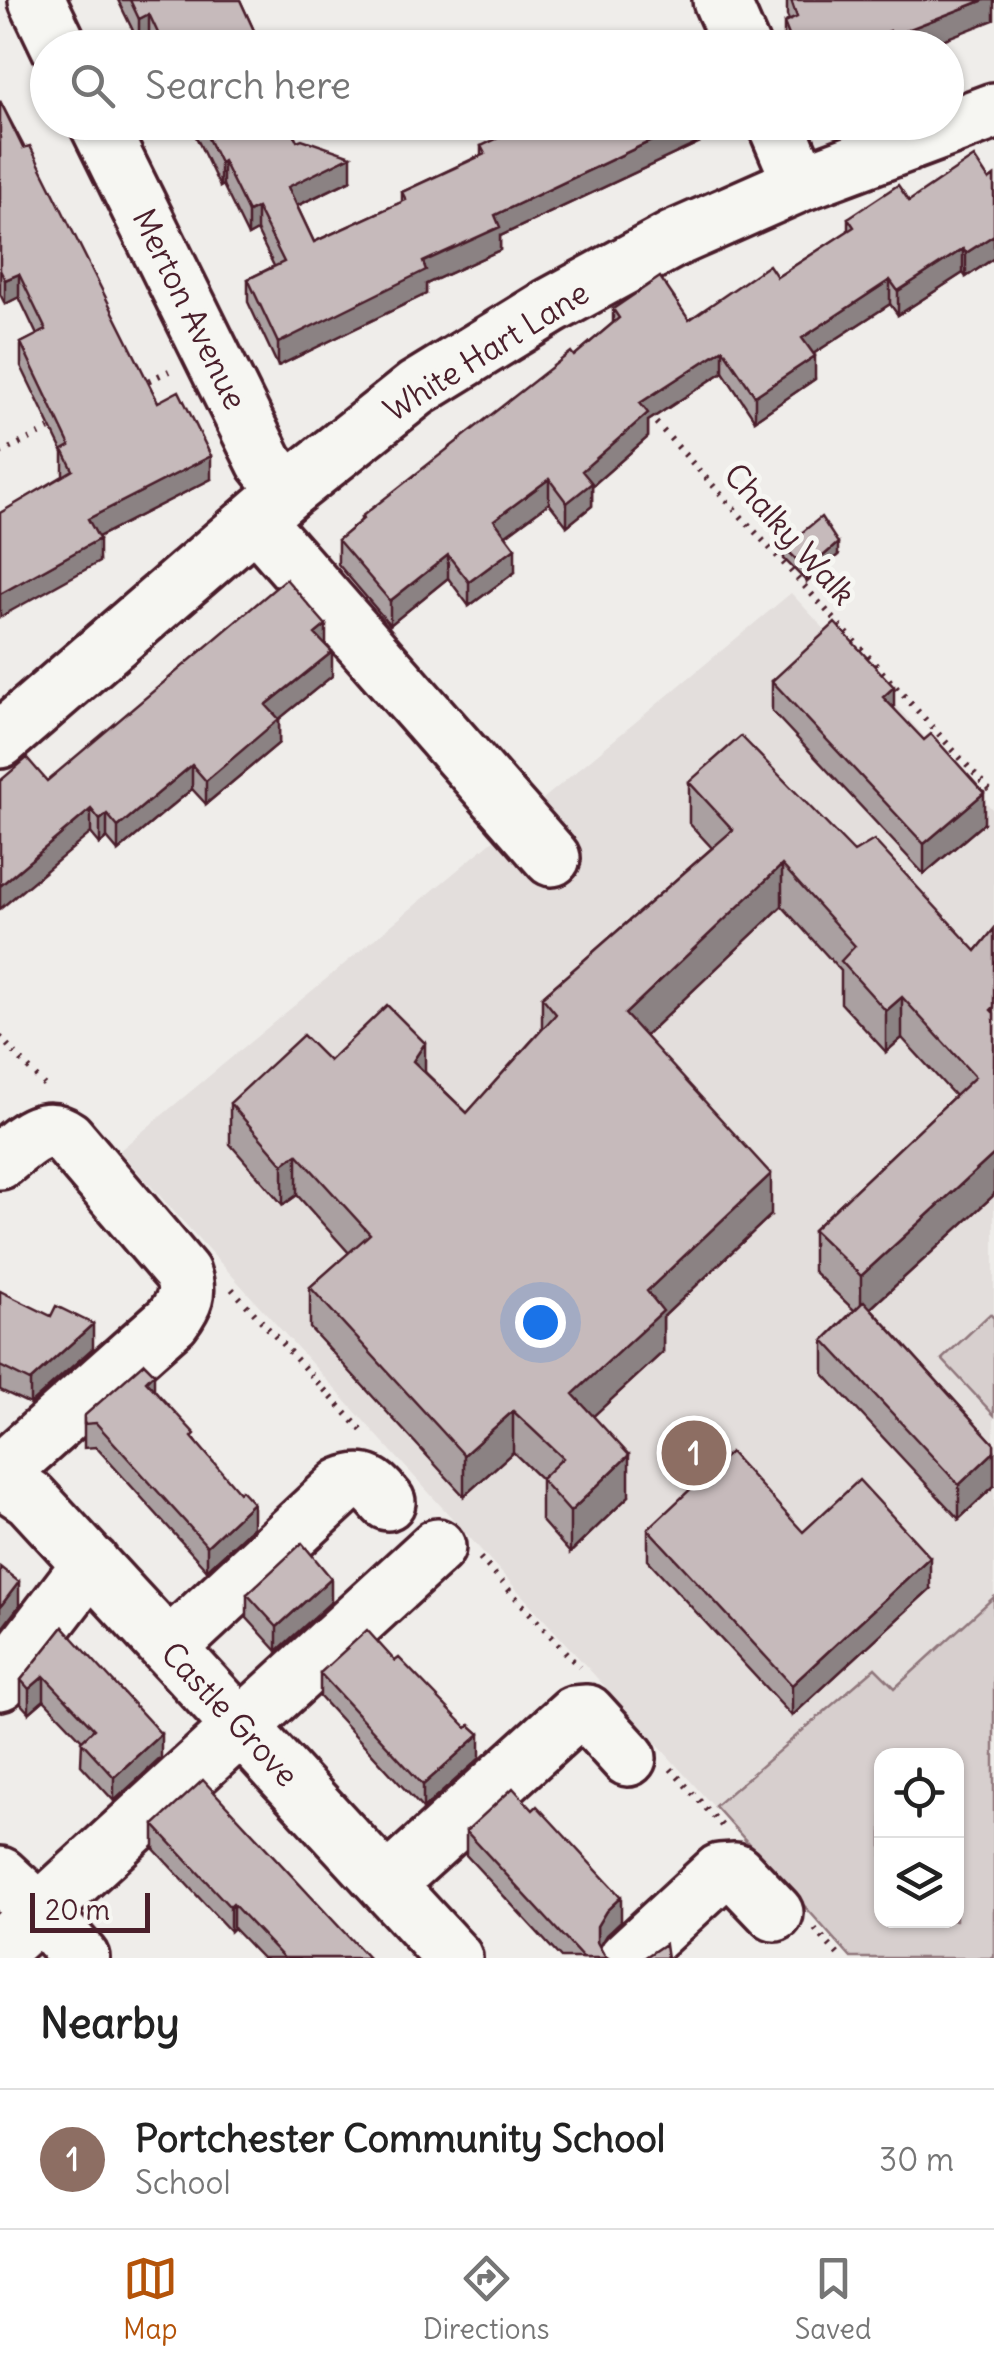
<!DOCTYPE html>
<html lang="en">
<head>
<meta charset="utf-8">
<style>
  :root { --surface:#fff; --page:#f6f6f6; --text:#222; --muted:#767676; --line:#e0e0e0; --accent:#b45309 }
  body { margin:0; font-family:Delius,sans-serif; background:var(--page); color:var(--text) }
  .controls { position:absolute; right:30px; bottom:30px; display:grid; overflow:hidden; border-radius:20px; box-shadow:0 2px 8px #0004 }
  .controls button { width:90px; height:90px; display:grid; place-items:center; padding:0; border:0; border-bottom:2px solid var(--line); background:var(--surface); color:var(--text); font:50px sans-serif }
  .scale { position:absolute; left:30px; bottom:25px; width:120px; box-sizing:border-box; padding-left:10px; border:5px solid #4a1f2b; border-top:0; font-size:28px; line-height:35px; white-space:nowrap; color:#4a1f2b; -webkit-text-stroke:8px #f6f6f2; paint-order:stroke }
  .you { position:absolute; left:540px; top:1322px; width:35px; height:35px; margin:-25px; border:8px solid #fff; border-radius:50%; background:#1a73e8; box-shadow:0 0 0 15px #1a73e833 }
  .badge { display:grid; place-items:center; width:65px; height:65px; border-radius:50%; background:var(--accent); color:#fff; font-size:32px; font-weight:700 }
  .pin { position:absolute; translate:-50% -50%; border:5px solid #fff; box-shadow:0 2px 10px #0006 }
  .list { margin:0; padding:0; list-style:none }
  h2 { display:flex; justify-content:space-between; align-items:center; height:130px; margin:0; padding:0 40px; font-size:42px }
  h2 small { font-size:32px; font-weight:400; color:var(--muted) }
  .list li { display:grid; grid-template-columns:65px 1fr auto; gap:30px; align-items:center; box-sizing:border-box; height:140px; padding:0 40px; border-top:2px solid var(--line) }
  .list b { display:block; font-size:38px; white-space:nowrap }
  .list p { margin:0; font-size:32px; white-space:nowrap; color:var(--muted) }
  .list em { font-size:32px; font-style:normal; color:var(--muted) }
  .icon { flex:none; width:55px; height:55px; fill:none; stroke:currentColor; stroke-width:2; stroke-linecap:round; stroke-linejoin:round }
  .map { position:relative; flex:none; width:994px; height:1958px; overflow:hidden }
  .search { position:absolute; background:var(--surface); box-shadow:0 2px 8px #0004; left:30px; right:30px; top:30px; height:110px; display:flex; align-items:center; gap:25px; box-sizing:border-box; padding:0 35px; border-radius:55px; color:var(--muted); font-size:38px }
  .sheet { height:270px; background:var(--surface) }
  nav { display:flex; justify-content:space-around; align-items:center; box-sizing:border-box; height:140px; border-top:2px solid var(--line); background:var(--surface); font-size:28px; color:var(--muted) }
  nav a { display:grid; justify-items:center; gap:5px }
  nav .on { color:var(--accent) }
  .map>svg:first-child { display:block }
  .built { fill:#e3dedc; fill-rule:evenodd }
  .green { fill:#d7cfce; stroke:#90777c; stroke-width:2.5; fill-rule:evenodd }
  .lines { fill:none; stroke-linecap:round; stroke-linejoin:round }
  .minor-casing { stroke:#4a1f2b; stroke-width:62 }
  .path { stroke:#4a1f2b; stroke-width:6; stroke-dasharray:2.5 8; stroke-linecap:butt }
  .minor { stroke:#f6f6f2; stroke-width:55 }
  .wall { fill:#aaa0a1; stroke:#4a1f2b; stroke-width:2.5 }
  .shaded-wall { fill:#8b8283; stroke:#4a1f2b; stroke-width:2.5 }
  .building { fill:#c6babb; stroke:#4a1f2b; stroke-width:2.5 }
  .labels { text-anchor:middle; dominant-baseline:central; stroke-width:10; stroke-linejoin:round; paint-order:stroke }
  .street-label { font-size:32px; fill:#4a1f2b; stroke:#f6f6f2 }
</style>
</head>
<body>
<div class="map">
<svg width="994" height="1958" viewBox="0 0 994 1958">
  <rect width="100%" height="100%" fill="#efedea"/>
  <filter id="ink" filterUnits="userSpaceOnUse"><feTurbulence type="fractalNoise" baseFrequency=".01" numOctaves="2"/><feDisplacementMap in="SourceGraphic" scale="20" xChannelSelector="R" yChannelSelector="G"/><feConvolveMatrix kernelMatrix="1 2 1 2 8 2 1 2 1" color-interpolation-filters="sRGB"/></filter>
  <g filter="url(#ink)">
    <path class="built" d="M791 593 994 811V1958H851L119 1151ZM882 1756H956V1920H882Z"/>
    <path class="green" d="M990 1314 994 1318V1415L942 1359Z
      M994 1597V1958H851L715 1806 875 1668 895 1688ZM882 1756H956V1920H882Z"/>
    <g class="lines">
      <defs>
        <path id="minor" d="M37 0 60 48
          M721 0 742 48
          M97 122 265 462 288 491
          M775 122 801 183
          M256 521 552 858
          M0 740 288 491 416 389 551 306 674 239 801 183 994 111
          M0 1161C21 1145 41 1119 67 1138L182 1273C190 1293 184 1304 172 1320L0 1473
          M0 1478 30 1498 454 1958
          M169 1648 343 1486C365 1477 373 1485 387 1502
          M0 1682 91 1563
          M0 1875 40 1912 81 1958
          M387 1884 574 1714 587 1713 628 1758
          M0 1948 437 1547
          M627 1958 720 1872 735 1871 775 1913"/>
      </defs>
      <use href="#minor" class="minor-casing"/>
      <path class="path" d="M139 385 169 371
        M649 415 994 795
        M0 453 56 426
        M0 1037 44 1085
        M232 1289 366 1435
        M480 1558 579 1667
        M671 1769 723 1827
        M815 1929 841 1958"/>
      <use href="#minor" class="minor"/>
    </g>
    <path class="wall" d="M118 0H240L262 48H154L149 38 139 43Z
      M787 0H994L922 48H784V23L789 20 787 16Z
      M0 101 158 402 211 479 98 537 99 562 63 474V453L21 366V343L37 335 19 297 5 304 0 294Z
      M189 122H288L297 141 351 180 297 206 314 242 402 202V192L481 155V146L730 122V128L500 236V250L426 284V294L278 366 248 302V279L274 266 257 231 248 236 223 185 220 187Z
      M994 176V258L966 277 963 273 898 315 890 304 813 354 815 379 755 420 723 372 648 421V437L592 486V506L567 526 549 503 506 535 515 572 469 606 448 578 390 625 338 564V540L361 521V517L574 356 613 323V309L689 320 777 277 848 231V218L989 180Z
      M784 547 838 555 807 582 784 559Z
      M326 646 332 676 279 719V743L206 804 192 789 118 851 107 838 100 844 47 781Z
      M772 681 894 709 984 823 924 874 772 711Z
      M689 782 854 852 976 951 994 929V1195L871 1308 994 1444V1486L959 1519 824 1374V1340L854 1310 813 1271V1230L955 1096 902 1038 886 1052 841 1003V971L782 906 645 1036 771 1215 663 1317V1352L593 1416 629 1496 570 1553 541 1520V1479L513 1452 464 1496 310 1328V1287L349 1253 297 1195 283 1205 230 1144V1103L329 1061 425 1072 467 1113 542 1029V997L712 848 689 823Z
      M0 1291 93 1348 30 1404 0 1390Z
      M154 1389 195 1440 253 1527 207 1570 96 1447 84 1448V1416Z
      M648 1529 930 1589 792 1716 648 1560Z
      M247 1594 331 1602 277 1651 247 1618Z
      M63 1627 161 1758 114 1801 81 1765 82 1740 44 1700 29 1713 21 1704V1680Z
      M320 1673 480 1758 423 1809 320 1697Z
      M154 1825 368 1958H262L233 1928 230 1931 154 1849Z
      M466 1831 621 1921 606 1935 599 1946 604 1955 608 1958H561L466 1855Z"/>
    <path class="shaded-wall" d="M984 0H994V20L922 48H892V36Z
      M149 14V38L139 43V19Z
      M890 31V48H850Z
      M691 122H730V128L500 236V250L426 284V294L278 366V343L423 262 495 215Z
      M351 156V180L288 210V187Z
      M223 161V185L220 187V163Z
      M257 208V231L248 236V212Z
      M994 235V258L966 277V253Z
      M963 249V273L898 315V291Z
      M19 274V297L5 304V280Z
      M890 280V304L802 361V338Z
      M723 349V372L648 421V437L592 486V506L567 526V503L582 471 640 403Z
      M815 356V379L755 420V396Z
      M211 456V479L88 542V519Z
      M549 479V503L494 544V520Z
      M99 539V562L0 617V594Z
      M838 543V555L807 582V570Z
      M515 548V572L469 606V582Z
      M448 555V578L390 625V601Z
      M326 625V648L315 634Z
      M332 652V676L279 719V743L206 804V781L266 705Z
      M894 687V717L883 697Z
      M192 765V789L118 851V827Z
      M984 793V823L924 874V844Z
      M91 809V833L0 909V886Z
      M107 814V838L100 844V820Z
      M782 865V906L625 1055V1014Z
      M902 997V1038L886 1052V1011Z
      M425 1043V1084L413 1061Z
      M297 1154V1195L283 1205V1164Z
      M994 1154V1195L861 1317V1276Z
      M771 1174V1215L663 1317V1352L573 1435V1394L647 1291Z
      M93 1324V1348L30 1404V1381Z
      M154 1373V1397L146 1381Z
      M513 1411V1452L464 1496V1455Z
      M994 1452V1486L959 1519V1485Z
      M629 1455V1496L570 1553V1512Z
      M253 1503V1527L207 1570V1546Z
      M930 1557V1589L792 1716V1685Z
      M331 1578V1602L277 1651V1627Z
      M19 1582V1606L0 1631V1607Z
      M44 1676V1700L29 1713V1689Z
      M161 1734V1758L114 1801V1777Z
      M480 1734V1758L423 1809V1785Z
      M621 1897V1921L606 1935 597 1950V1926L606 1911Z
      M233 1904V1928L230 1931V1907Z"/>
    <path class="building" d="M130 0H240L262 48H165L149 14 139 19Z
      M791 0H984L892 36 890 31 850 48H794L784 23 797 17Z
      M702 42 705 48H690Z
      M0 101 23 148 30 146 158 402 179 391 211 456 88 519 99 539 0 594V513L73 470 63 450 70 446 21 343 46 330 19 274 5 280 0 270Z
      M200 122H288L297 141 302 139 351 156 288 187 314 242 406 200 402 192 485 154 481 146 515 130 519 122H691L495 215 500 227 423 262 426 270 278 343 248 279 284 262 257 208 248 212 223 161 220 163Z
      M974 157 989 180 994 176V235L966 253 963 249 898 291 890 280 802 338 815 356 755 396 723 349 640 403 648 413 582 471 592 483 567 503 549 479 494 520 515 548 469 582 448 555 390 601 338 540 363 519 361 517 571 352 574 356 619 318 613 309 660 277 689 320 769 265 777 277 854 227 848 218 898 185 909 201Z
      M821 517 838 543 807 570 784 547Z
      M286 579 326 625 315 634 332 652 266 705 279 719 206 781 192 765 118 827 107 814 100 820 91 809 0 886V781L27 758 47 781Z
      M835 623 894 687 883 697 924 740 931 734 984 793 924 844 772 681Z
      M741 736 854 852 874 840 976 951 994 929V1007L991 1010 994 1013V1154L861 1276 813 1230 975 1077 902 997 886 1011 841 961 855 946 782 865 625 1014 771 1174 647 1291 663 1311 573 1394 629 1455 570 1512 541 1479 563 1458 513 1411 464 1455 310 1287 370 1234 297 1154 283 1164 230 1103 303 1035 329 1061 387 1005 425 1043 413 1061 467 1113 556 1014 542 997 733 830 689 782Z
      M0 1291 51 1316 56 1306 93 1324 30 1381 0 1366Z
      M864 1301 994 1444V1452L959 1485 824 1340Z
      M144 1363 154 1373 146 1381 195 1434 192 1437 239 1492 241 1490 253 1503 207 1546 96 1423 84 1424V1416Z
      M730 1452 803 1532 859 1480 930 1557 792 1685 648 1529Z
      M302 1543 331 1578 277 1627 247 1594Z
      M0 1567 19 1582 0 1607Z
      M63 1627 161 1734 114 1777 81 1741 94 1729 44 1676 29 1689 21 1680Z
      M367 1630 395 1661 399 1658 467 1728 470 1725 480 1734 423 1785 320 1673Z
      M203 1780 368 1958H284L233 1904 230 1907 154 1825Z
      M513 1788 533 1810 537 1806 621 1897 606 1911 597 1926V1942L604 1955 608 1958H583L466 1831Z
      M665 1944 667 1958H644Z"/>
  </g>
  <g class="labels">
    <g class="street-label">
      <text transform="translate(190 309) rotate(64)">Merton Avenue</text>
      <text transform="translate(486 351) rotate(-32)">White Hart Lane</text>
      <text transform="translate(790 534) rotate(48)">Chalky Walk</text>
      <text transform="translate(230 1714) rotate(47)">Castle Grove</text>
    </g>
  </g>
</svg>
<div class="controls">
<button><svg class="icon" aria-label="locate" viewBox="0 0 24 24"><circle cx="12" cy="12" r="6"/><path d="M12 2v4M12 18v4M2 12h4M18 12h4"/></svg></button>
<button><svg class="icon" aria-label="layers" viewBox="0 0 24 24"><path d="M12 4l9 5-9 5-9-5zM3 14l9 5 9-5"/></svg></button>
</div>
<div class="scale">20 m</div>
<div class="you"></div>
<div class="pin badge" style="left:694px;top:1453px;background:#8d6e63">1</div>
<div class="search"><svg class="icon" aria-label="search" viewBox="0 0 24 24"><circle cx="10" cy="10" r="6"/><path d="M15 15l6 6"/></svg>Search here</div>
</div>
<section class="sheet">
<h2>Nearby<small></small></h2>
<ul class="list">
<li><span class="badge" style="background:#8d6e63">1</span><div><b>Portchester Community School</b><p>School</p></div><em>30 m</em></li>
</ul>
</section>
<nav>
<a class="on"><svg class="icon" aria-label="map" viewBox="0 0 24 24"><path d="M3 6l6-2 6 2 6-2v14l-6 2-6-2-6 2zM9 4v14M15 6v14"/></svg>Map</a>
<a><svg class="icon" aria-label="directions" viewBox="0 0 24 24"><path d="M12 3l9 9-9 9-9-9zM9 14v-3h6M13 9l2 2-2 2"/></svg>Directions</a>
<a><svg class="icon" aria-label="saved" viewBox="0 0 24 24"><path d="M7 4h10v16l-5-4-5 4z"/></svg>Saved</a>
</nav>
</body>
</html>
